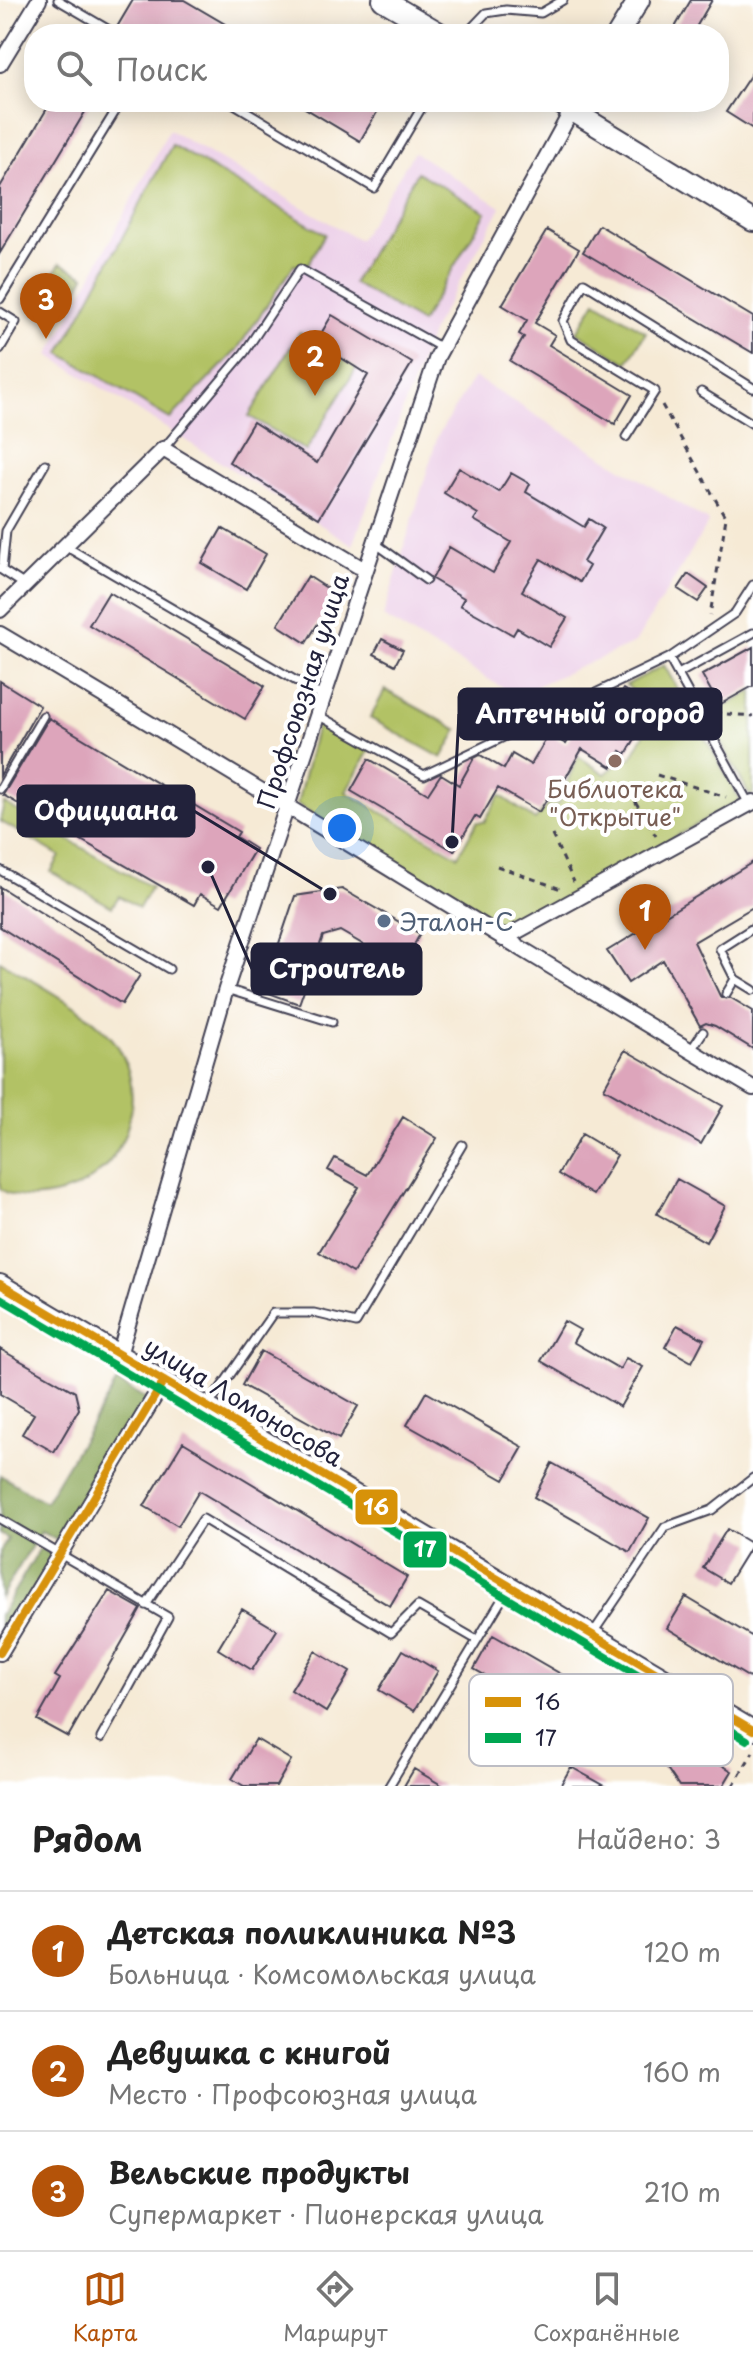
<!DOCTYPE html>
<html lang="ru">
<head>
<meta charset="utf-8">
<style>
  :root { --surface:#fff; --page:#f2f2f2; --text:#222; --muted:#767676; --line:#e0e0e0; --accent:#b45309 }
  body { margin:0; font-family:"Playpen Sans",sans-serif; background:var(--page); color:var(--text) }
  .you { position:absolute; left:342px; top:828px; width:28px; height:28px; margin:-20px; border:6px solid #fff; border-radius:50%; background:#1a73e8; box-shadow:0 0 0 12px #1a73e833 }
  .badge { display:grid; place-items:center; width:52px; height:52px; border-radius:50%; background:var(--accent); color:#fff; font-size:26px; font-weight:700 }
  .pin { position:absolute; translate:-50% -66px; filter:drop-shadow(0 2px 4px #0008) }
  .pin::after { content:''; position:absolute; top:42px; width:28px; height:24px; background:inherit; clip-path:polygon(0 0,100% 0,50% 100%) }
  .list { margin:0; padding:0; list-style:none }
  h2 { display:flex; justify-content:space-between; align-items:center; height:104px; margin:0; padding:0 32px; font-size:34px }
  h2 small { font-size:26px; font-weight:400; color:var(--muted) }
  .list li { display:grid; grid-template-columns:52px 1fr auto; gap:24px; align-items:center; box-sizing:border-box; height:120px; padding:0 32px; border-top:2px solid var(--line) }
  .list b { display:block; font-size:30px; white-space:nowrap }
  .list p { margin:0; font-size:26px; white-space:nowrap; color:var(--muted) }
  .list em { font-size:26px; font-style:normal; color:var(--muted) }
  .icon { flex:none; width:44px; height:44px; fill:none; stroke:currentColor; stroke-width:2; stroke-linecap:round; stroke-linejoin:round }
  .map { position:relative; flex:none; width:753px; height:1786px; overflow:hidden }
  .search { position:absolute; background:var(--surface); box-shadow:0 4px 20px #0003; left:24px; right:24px; top:24px; height:88px; display:flex; align-items:center; gap:20px; box-sizing:border-box; padding:0 28px; border-radius:32px; color:var(--muted); font-size:30px }
  .sheet { height:464px; background:var(--surface) }
  nav { display:flex; justify-content:space-around; align-items:center; box-sizing:border-box; height:112px; border-top:2px solid var(--line); background:var(--surface); font-size:22px; color:var(--muted) }
  nav a { display:grid; justify-items:center; gap:4px }
  nav .on { color:var(--accent) }
  .map>svg:first-child { display:block }
  .built { fill:#edd1e9 }
  .green { fill:#b2c265; stroke:#6a7250; stroke-width:2 }
  .forest { fill:#8da85a; stroke:#58654a; stroke-width:2 }
  .building { fill:#dda5bb }
  .lines { fill:none; stroke-linecap:round; stroke-linejoin:round }
  .service-casing { stroke:#424052; stroke-width:11 }
  .minor-casing { stroke:#424052; stroke-width:18 }
  .tertiary-casing { stroke:#424052; stroke-width:22 }
  .secondary-casing { stroke:#424052; stroke-width:24 }
  .path { stroke:#424052; stroke-width:3; stroke-dasharray:6 6; stroke-linecap:butt }
  .service { stroke:#fff; stroke-width:7 }
  .minor { stroke:#fff; stroke-width:14 }
  .tertiary { stroke:#fff; stroke-width:18 }
  .secondary { stroke:#fff; stroke-width:20 }
  .bus-1-casing { stroke:#fff; stroke-width:14 }
  .bus-2-casing { stroke:#fff; stroke-width:14 }
  .bus-1 { stroke:#d79209; stroke-width:8 }
  .bus-2 { stroke:#00a651; stroke-width:8 }
  .education-dot { fill:#8d6e63; stroke:#fff; stroke-width:3 }
  .service-dot { fill:#5c6f8a; stroke:#fff; stroke-width:3 }
  .labels { text-anchor:middle; dominant-baseline:central; stroke-width:8; stroke-linejoin:round; paint-order:stroke }
  .street-label { font-size:24px; fill:#22223b; stroke:#fff }
  .education-label { font-size:24px; fill:#785e54; stroke:#fff }
  .service-label { font-size:24px; fill:#4e5e75; stroke:#fff; text-anchor:start }
  .key { fill:#fff; stroke:#bdbdc4; stroke-width:2 }
  .key-label { font-size:22px; fill:#22223b }
  .leader { fill:none; stroke:#22223b; stroke-width:3 }
  .callout-dot { fill:#22223b; stroke:#fff; stroke-width:3 }
  .callout { fill:#22223b; stroke:#22223b; stroke-width:3 }
  .callout-label { font-size:26px; text-anchor:middle; font-weight:bold; fill:#fff }
  .line-badge { stroke:#fff; stroke-width:3 }
  .badge-label { font-size:22px; text-anchor:middle; font-weight:bold; fill:#fff }
</style>
</head>
<body>
<div class="map">
<svg width="753" height="1786" viewBox="0 0 753 1786">
  <rect width="100%" height="100%" fill="#fff"/>
  <filter id="ink" filterUnits="userSpaceOnUse"><feTurbulence type="fractalNoise" baseFrequency=".0125" numOctaves="2"/><feDisplacementMap in="SourceGraphic" scale="16" xChannelSelector="R" yChannelSelector="G"/><feConvolveMatrix kernelMatrix="1 2 1 2 8 2 1 2 1" color-interpolation-filters="sRGB"/></filter>
  <filter id="wash" filterUnits="userSpaceOnUse"><feTurbulence type="fractalNoise" baseFrequency=".006" numOctaves="4" result="noise"/><feDisplacementMap in="SourceGraphic" scale="32" xChannelSelector="R" yChannelSelector="G"/><feGaussianBlur stdDeviation="1.8" result="paint"/><feColorMatrix in="noise" values="0 0 0 0 0 0 0 0 0 0 0 0 0 0 0 0 0 1.4 0 .05"/><feComposite in="paint" operator="in"/></filter>
  <g filter="url(#wash)">
    <rect width="100%" height="100%" fill="#f6ead5"/>
    <path class="built" d="M169 130 359 240 414 152 501 207 431 333 353 545 49 355Z
      M474 377 709 522 635 643 515 695 383 617 438 435Z"/>
    <path class="green" d="M172 145 325 234 306 267 294 265 236 351 170 419 60 353Z
      M417 172 486 212 421 323 353 283Z
      M60 263 85 276 69 306 44 293Z
      M596 301 646 332 627 363 577 332Z
      M300 332 357 367 306 451 249 416Z
      M664 665 740 800 504 933 297 804 318 721 370 749 346 792 458 856 477 822H484L500 795 535 820 549 804H558L578 756 605 774 621 761 631 758 649 725 644 720 651 706 626 685Z
      M385 690 458 730 442 758 370 718Z
      M753 691V794L750 796 707 717Z
      M4 803 151 887 139 908 119 896 112 907 51 872 60 856 0 821Z
      M0 961C35 983 103 1016 121 1052 150 1109 118 1184 53 1195 35 1199 16 1199 0 1189Z"/>
    <path class="forest" d="M117 1382 148 1400 62 1542 41 1531 0 1598V1552L8 1539 0 1534V1475L45 1502Z
      M40 1548 54 1556 0 1647V1615Z"/>
    <g id="blocks">
      <path class="building" d="M133 0H184L242 34H122L117 27Z
        M691 0H712L692 34H671Z
        M753 71V129L726 112Z
        M51 102H91L0 253V187Z
        M295 102H383L360 141Z
        M599 225 753 317V353L583 252Z
        M547 230 579 249 535 323 555 335 549 345 632 395 615 424 510 361 524 337 519 334 527 320 502 305Z
        M332 315 412 363 319 518 229 462 253 422 317 463 368 375 316 342Z
        M459 468 499 492 511 473 530 484 526 492 584 527 589 519 603 528 583 562 589 566 580 582 541 559 522 591 567 618 549 647 517 628 513 635 478 615 460 605 464 598 432 579 449 547 493 573 511 542 474 520 478 514 444 493Z
        M222 528 266 554 246 589 202 563Z
        M688 574 708 588 698 602 678 589Z
        M308 576 336 594 306 643 278 625Z
        M109 592 265 686 245 719 89 625Z
        M382 639 403 650 395 665 374 654Z
        M753 647V686L719 705 702 675Z
        M0 681 40 706 0 776Z
        M623 689 648 703 638 722 643 725 626 754 621 751 612 767 582 749 553 800 548 797 539 812 498 788 480 819 475 816 454 851 351 791 369 759 428 794 441 774 459 785 474 758 480 755 504 769 512 754 531 765 549 734 566 744 586 709 605 720Z
        M49 718 239 832 236 837 255 849 221 906 200 894 194 905 3 795Z
        M753 862V907L694 942 721 998H731L753 1011V1049L715 1026 706 1023 700 1026 663 960 628 983 607 951Z
        M0 887 140 975 122 1004 0 927Z
        M342 889 420 934 402 967 340 931 323 936 299 1004 263 991 295 896Z
        M625 1050 723 1106 701 1144 604 1088Z
        M403 1117 437 1138 353 1273 319 1252 359 1187 328 1170 335 1158 367 1175Z
        M582 1134 617 1155 593 1195 558 1174Z
        M677 1179 725 1206 706 1242 657 1214Z
        M564 1321 580 1330 573 1342 620 1369 626 1358 643 1367 620 1407 541 1361Z
        M677 1325 704 1339 692 1362 665 1347Z
        M0 1349 75 1392 79 1409 54 1452 22 1434 34 1414 0 1394Z
        M261 1351 358 1406 339 1439 242 1385Z
        M426 1392 523 1447 504 1480 407 1425Z
        M183 1442 407 1577 390 1606 199 1491 178 1526 144 1506Z
        M552 1463 649 1518 630 1552 534 1497Z
        M727 1529 752 1544 728 1583 703 1568Z
        M109 1591 141 1609 68 1737 37 1720 60 1679 55 1676Z
        M686 1597 753 1637V1680L667 1628Z
        M242 1609 277 1630 252 1670 218 1649Z
        M493 1635 613 1704 593 1737 474 1669Z
        M403 1650 438 1671 414 1711 379 1690Z
        M315 1651 350 1672 326 1712 291 1690Z
        M670 1735 732 1771 723 1786H679L668 1770 655 1761Z
        M256 1739 291 1760 276 1786H244L232 1779Z
        M571 1767 605 1786H560Z
        M414 1769 443 1786H404Z"/>
    </g>
  </g>
  <g filter="url(#ink)">
    <use href="#blocks" fill-opacity="0" stroke="#424052" stroke-width="2"/>
    <g class="lines">
      <defs>
        <path id="service" d="M58 0 116 34
          M466 34 486 13 506 10 541 13 563 0
          M231 102 374 188 425 102
          M0 299 121 102
          M0 312 16 322 0 349
          M701 392 753 424
          M626 437 655 391 571 340 563 321 584 283 753 388
          M163 449 244 353 300 269 442 348
          M375 543 426 580
          M65 546 322 696
          M0 569 25 585
          M2 570 6 531 45 464
          M669 658 749 804
          M678 674 753 633
          M316 714 424 775 669 658 735 613 753 585
          M0 789 43 716
          M0 870 169 969
          M735 979 720 949 753 928
          M226 989 332 1022
          M726 994 735 979 753 990
          M691 1050 703 1032
          M209 1405 273 1313H314L356 1323 462 1145
          M0 1519 168 1617 101 1738
          M146 1605 203 1519 391 1633 418 1606 477 1640
          M593 1633 665 1527 712 1510 753 1478
          M389 1786 510 1586"/>
        <path id="minor" d="M0 64 39 0
          M0 610 163 449 358 566
          M0 634C252 783 501 938 753 1088
          M503 939 753 802
          M119 1355 226 989 437 357 572 110
          M0 1653 164 1381"/>
        <path id="tertiary" d="M0 1284 753 1730"/>
        <path id="secondary" d="M383 0 441 34
          M618 34 639 0
          M558 102 753 221"/>
      </defs>
      <use href="#service" class="service-casing"/>
      <use href="#minor" class="minor-casing"/>
      <use href="#tertiary" class="tertiary-casing"/>
      <use href="#secondary" class="secondary-casing"/>
      <path class="path" d="M662 405 726 518 710 615
        M715 713 753 716
        M657 775 726 797
        M629 791 656 836
        M552 835 574 882
        M497 866 561 889
        M602 1765 638 1700
        M733 1786 753 1752"/>
      <use href="#service" class="service"/>
      <use href="#minor" class="minor"/>
      <use href="#tertiary" class="tertiary"/>
      <use href="#secondary" class="secondary"/>
      <defs>
        <path id="bus-1" d="M0 1284 753 1730
          M0 1653 164 1381"/>
        <path id="bus-2" d="M0 1298 747 1740"/>
      </defs>
      <use href="#bus-1" class="bus-1-casing"/>
      <use href="#bus-2" class="bus-2-casing"/>
      <use href="#bus-1" class="bus-1"/>
      <use href="#bus-2" class="bus-2"/>
    </g>
  </g>
  <circle class="education-dot" cx="615" cy="761" r="8"/>
  <circle class="service-dot" cx="384" cy="921" r="8"/>
  <g class="labels">
    <g class="street-label">
      <text transform="translate(302 691) rotate(-72)">Профсоюзная улица</text>
      <text transform="translate(244 1401) rotate(31)">улица Ломоносова</text>
    </g>
    <g class="education-label">
      <text x="615" y="788">Библиотека<tspan x="615" dy="28">"Открытие"</tspan></text>
    </g>
    <g class="service-label">
      <text x="400" y="921">Эталон-С</text>
    </g>
  </g>
  <rect x="469" y="1674" width="264" height="92" rx="12" class="key"/>
  <rect x="485" y="1697" width="36" height="10" fill="#d79209"/>
  <rect x="485" y="1733" width="36" height="10" fill="#00a651"/>
  <g class="key-label">
    <text x="535" y="1710">16</text>
    <text x="535" y="1746">17</text>
  </g>
  <path class="leader" d="M452 842L459 714M330 894L194 811M208 867L252 969"/>
  <g class="callout-dot">
    <circle cx="452" cy="842" r="8"/>
    <circle cx="330" cy="894" r="8"/>
    <circle cx="208" cy="867" r="8"/>
  </g>
  <g class="callout">
    <rect x="459" y="689" width="262" height="50" rx="8"/>
    <rect x="18" y="786" width="176" height="50" rx="8"/>
    <rect x="252" y="944" width="169" height="50" rx="8"/>
  </g>
  <g class="callout-label">
    <text x="590" y="723">Аптечный огород</text>
    <text x="106" y="820">Официана</text>
    <text x="337" y="978">Строитель</text>
  </g>
  <g class="line-badge">
    <rect x="354" y="1488" width="45" height="38" rx="8" fill="#d79209"/>
    <rect x="402" y="1530" width="46" height="39" rx="8" fill="#00a651"/>
  </g>
  <g class="badge-label">
    <text x="376" y="1515">16</text>
    <text x="425" y="1557">17</text>
  </g>
</svg>
<div class="you"></div>
<div class="pin badge" style="left:645px;top:950px">1</div>
<div class="pin badge" style="left:315px;top:396px">2</div>
<div class="pin badge" style="left:46px;top:339px">3</div>
<div class="search"><svg class="icon" aria-label="search" viewBox="0 0 24 24"><circle cx="10" cy="10" r="6"/><path d="M15 15l6 6"/></svg>Поиск</div>
</div>
<section class="sheet">
<h2>Рядом<small>Найдено: 3</small></h2>
<ul class="list">
<li><span class="badge">1</span><div><b>Детская поликлиника №3</b><p>Больница · Комсомольская улица</p></div><em>120 m</em></li>
<li><span class="badge">2</span><div><b>Девушка с книгой</b><p>Место · Профсоюзная улица</p></div><em>160 m</em></li>
<li><span class="badge">3</span><div><b>Вельские продукты</b><p>Супермаркет · Пионерская улица</p></div><em>210 m</em></li>
</ul>
</section>
<nav>
<a class="on"><svg class="icon" aria-label="map" viewBox="0 0 24 24"><path d="M3 6l6-2 6 2 6-2v14l-6 2-6-2-6 2zM9 4v14M15 6v14"/></svg>Карта</a>
<a><svg class="icon" aria-label="directions" viewBox="0 0 24 24"><path d="M12 3l9 9-9 9-9-9zM9 14v-3h6M13 9l2 2-2 2"/></svg>Маршрут</a>
<a><svg class="icon" aria-label="saved" viewBox="0 0 24 24"><path d="M7 4h10v16l-5-4-5 4z"/></svg>Сохранённые</a>
</nav>
</body>
</html>
